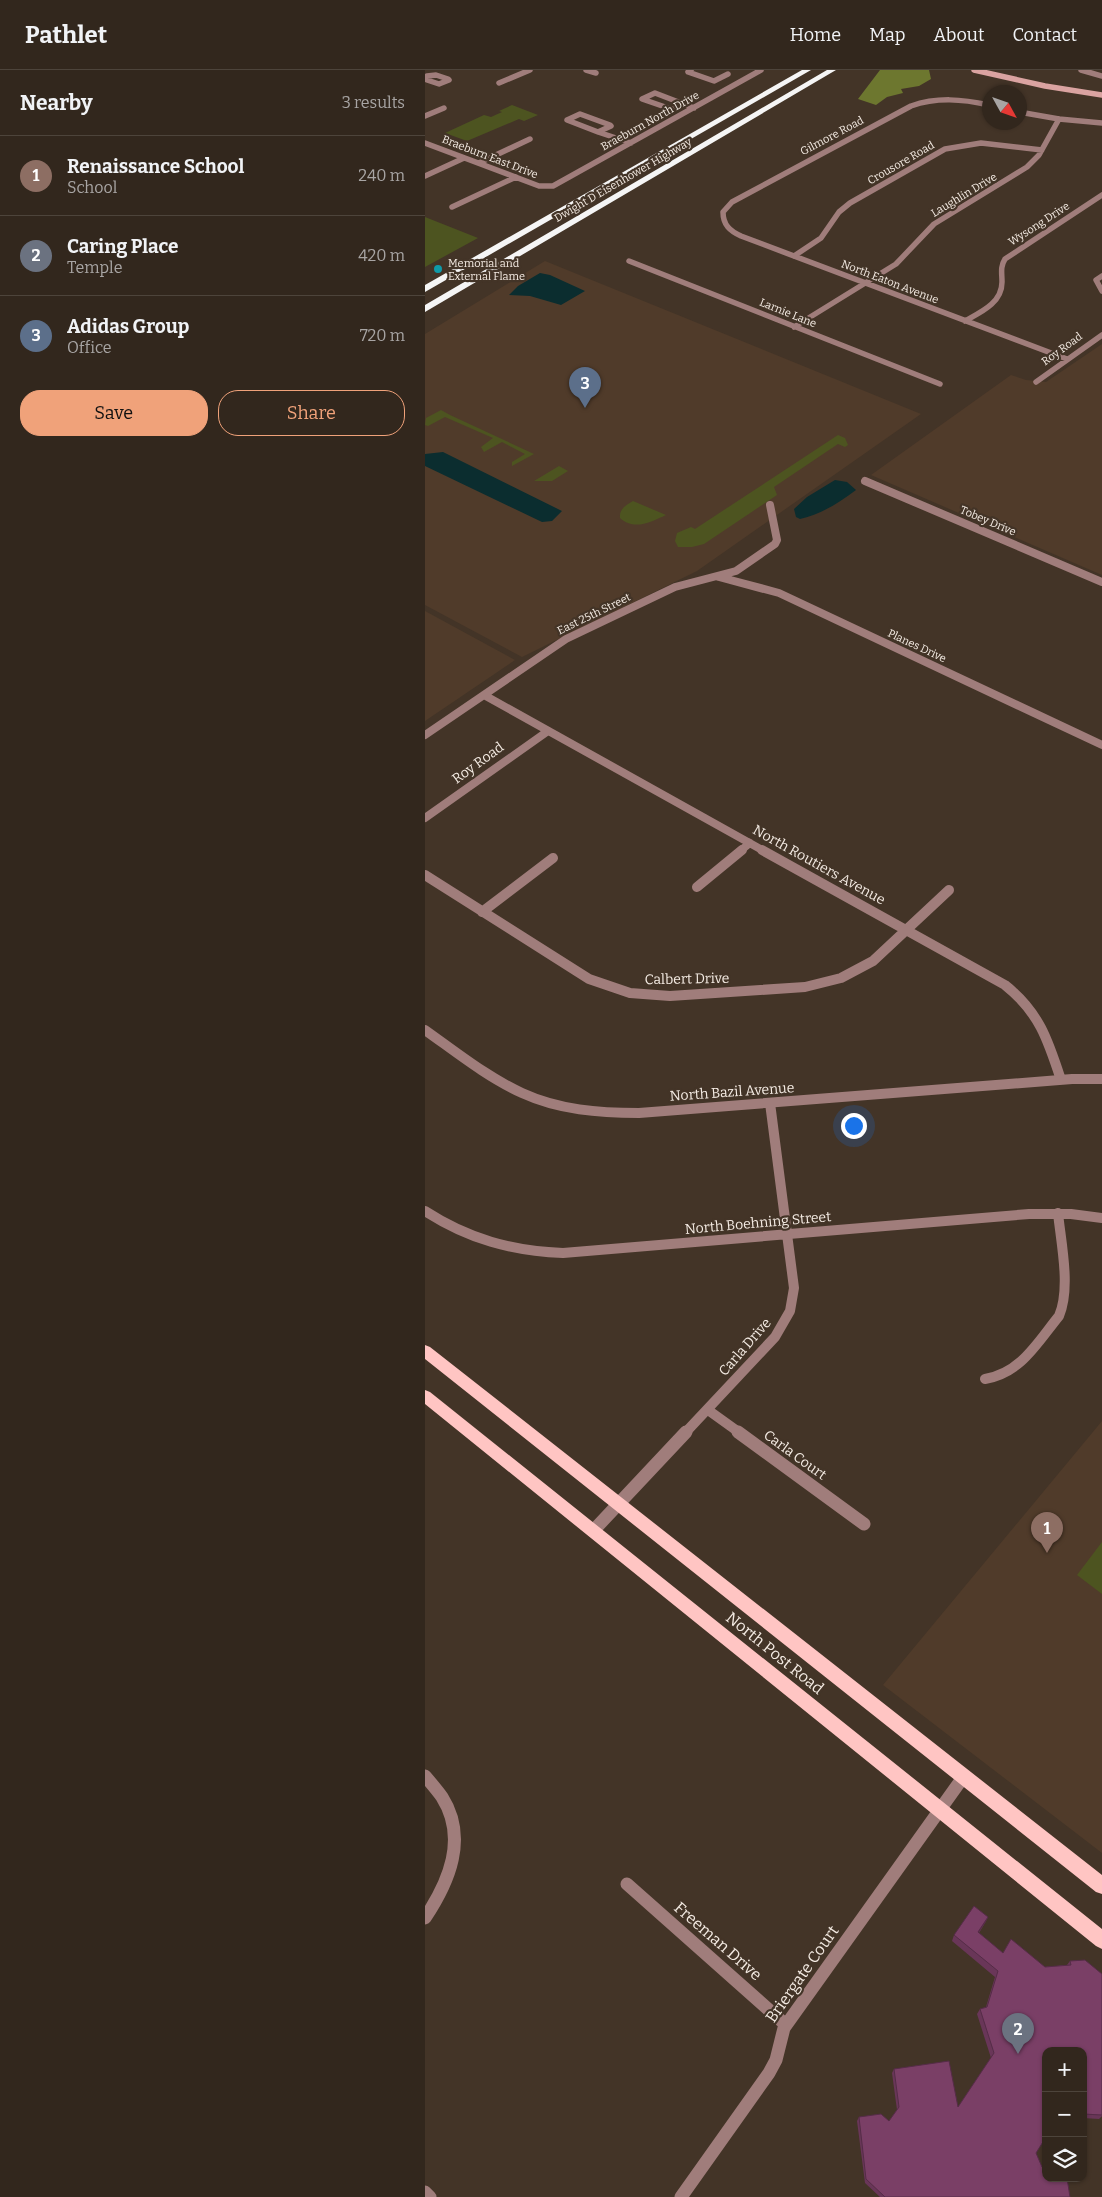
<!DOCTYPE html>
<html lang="en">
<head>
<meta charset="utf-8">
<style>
  :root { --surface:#32271d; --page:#3a2f26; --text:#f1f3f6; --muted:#a8a5a4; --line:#4d443b; --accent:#f0a27a }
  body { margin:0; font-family:Bitter,serif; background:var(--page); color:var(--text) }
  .controls { position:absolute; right:15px; bottom:15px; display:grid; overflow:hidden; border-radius:10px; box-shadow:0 1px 4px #0004 }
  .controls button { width:45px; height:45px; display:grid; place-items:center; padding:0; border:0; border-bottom:1px solid var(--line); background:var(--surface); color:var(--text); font:25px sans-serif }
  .compass { position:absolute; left:557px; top:15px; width:45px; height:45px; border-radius:50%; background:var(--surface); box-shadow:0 1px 4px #0004; rotate:130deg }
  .you { position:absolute; left:428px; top:1055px; width:18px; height:18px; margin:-12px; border:4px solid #fff; border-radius:50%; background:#1a73e8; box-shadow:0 0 0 8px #1a73e833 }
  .badge { display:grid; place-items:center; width:32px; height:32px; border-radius:50%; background:var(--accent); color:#fff; font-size:16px; font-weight:700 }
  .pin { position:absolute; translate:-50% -41px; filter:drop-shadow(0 1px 2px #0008) }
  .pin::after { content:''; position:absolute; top:26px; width:18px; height:15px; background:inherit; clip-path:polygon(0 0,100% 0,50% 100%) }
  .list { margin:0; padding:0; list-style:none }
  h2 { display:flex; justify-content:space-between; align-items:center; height:65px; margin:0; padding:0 20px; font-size:21px }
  h2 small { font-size:16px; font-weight:400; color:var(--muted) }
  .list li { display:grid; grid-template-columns:32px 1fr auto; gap:15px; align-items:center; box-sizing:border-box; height:80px; padding:0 20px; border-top:1px solid var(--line) }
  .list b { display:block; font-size:19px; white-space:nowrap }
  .list p { margin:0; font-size:16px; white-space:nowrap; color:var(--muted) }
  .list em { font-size:16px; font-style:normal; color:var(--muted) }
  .actions { display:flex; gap:10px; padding:15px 20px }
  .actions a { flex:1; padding:11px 0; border:1px solid var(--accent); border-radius:20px; text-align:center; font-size:18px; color:var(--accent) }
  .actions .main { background:var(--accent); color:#111 }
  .icon { flex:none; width:28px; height:28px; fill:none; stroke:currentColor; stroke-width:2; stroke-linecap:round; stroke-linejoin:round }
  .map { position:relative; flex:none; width:677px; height:2127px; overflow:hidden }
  header { display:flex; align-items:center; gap:30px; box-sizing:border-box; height:70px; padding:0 25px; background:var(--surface); border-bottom:1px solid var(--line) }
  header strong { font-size:24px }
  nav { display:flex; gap:28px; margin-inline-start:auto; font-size:18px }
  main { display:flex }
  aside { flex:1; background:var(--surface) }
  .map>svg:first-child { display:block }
  .built { fill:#503b2a }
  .green { fill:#4d5420 }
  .forest { fill:#6d772f }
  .water { fill:#0b2d2f }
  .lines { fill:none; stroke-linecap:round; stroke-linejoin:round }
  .minor-far3 { stroke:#a07d7b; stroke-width:5.5 }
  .minor-far2 { stroke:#a07d7b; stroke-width:8 }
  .minor-far1 { stroke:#a07d7b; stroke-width:10 }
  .minor { stroke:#a07d7b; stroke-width:13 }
  .secondary { stroke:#daa3a1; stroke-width:5.5 }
  .primary { fill:#ffc5c3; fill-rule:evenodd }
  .motorway { fill:#f5f5f5; fill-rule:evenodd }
  .wall { fill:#693658 }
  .shaded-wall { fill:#552c47 }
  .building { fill:#7a3f66; stroke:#552c47 }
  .culture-dot { fill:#0f9aa8; stroke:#433427; stroke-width:2 }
  .labels { text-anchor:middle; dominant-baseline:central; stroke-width:4.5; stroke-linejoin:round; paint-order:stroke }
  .far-street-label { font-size:11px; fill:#f4ebe3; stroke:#433427 }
  .far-poi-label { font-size:11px; fill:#f4ebe3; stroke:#433427; text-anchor:start }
  .street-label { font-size:14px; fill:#f4ebe3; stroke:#433427 }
  .near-street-label { font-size:16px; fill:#f4ebe3; stroke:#433427 }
</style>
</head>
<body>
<header>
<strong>Pathlet</strong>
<nav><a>Home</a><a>Map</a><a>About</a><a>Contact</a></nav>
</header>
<main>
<aside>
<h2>Nearby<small>3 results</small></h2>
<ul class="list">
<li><span class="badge" style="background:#8d6e63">1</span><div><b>Renaissance School</b><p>School</p></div><em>240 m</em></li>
<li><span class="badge" style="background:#6b7280">2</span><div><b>Caring Place</b><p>Temple</p></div><em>420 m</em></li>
<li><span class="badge" style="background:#5c6f8a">3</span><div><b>Adidas Group</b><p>Office</p></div><em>720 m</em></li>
</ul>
<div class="actions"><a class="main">Save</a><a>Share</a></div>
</aside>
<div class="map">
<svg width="677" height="2127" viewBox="0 0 677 2127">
  <rect width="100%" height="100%" fill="#433427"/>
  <path class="built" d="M120 191 496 344 272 501 97 587 0 535V264Z
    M677 274V505L446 405 586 305 601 310 621 312Z
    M0 541 90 590 0 651Z
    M677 1351V1783L458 1615Z"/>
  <path class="green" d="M87 35 113 45 99 51 94 49 42 71 20 63 59 45 66 47 77 42 74 41Z
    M0 147 53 168 0 197Z
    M16 340 25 345 109 384 87 396V392L100 384 77 372 59 382 56 377 68 368 20 347 3 356 0 355 1 348Z
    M413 365 420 368 423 375 420 377 413 374 349 417 352 425 279 474 267 477H253L250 471 252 463 266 457 270 459Z
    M134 396 143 401 127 411H109Z
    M208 431 241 445C226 452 209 461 195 448 194 439 201 435 208 431Z
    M677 1472V1524L652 1505Z"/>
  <path class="forest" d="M455 0H504L506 9 494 16 476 19 478 23 462 27 451 35 433 29Z"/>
  <path class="water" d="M115 203 125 205 160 221 136 235 105 226 84 225 93 216Z
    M18 382 137 441 127 451 117 452 0 396V384Z
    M410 410 422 412 431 420C414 433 396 444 375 449L371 447 369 439 382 427Z"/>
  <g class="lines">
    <path class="minor-far3" d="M161 0 171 3
      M266 0 263 2 289 11 303 4
      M656 0 677 6
      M11 5 23 9 24 10 14 14 2 10V6Z
      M74 13 105 0
      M258 35 246 39 217 29 230 23 269 38
      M564 35C537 29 512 27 486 36L307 132 298 142C298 155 305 161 316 166L642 289
      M594 42 634 49 677 53
      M155 44 185 55 186 56 173 62 142 50Z
      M0 46 19 38
      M173 62 206 73
      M0 73 114 116H128L336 0
      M54 93 105 69
      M0 106 39 88
      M27 137 91 107
      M369 186 396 168 414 142 425 133 520 79 556 73 617 80
      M204 191 515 314
      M677 206 671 210 677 221
      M540 251C556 242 577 233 577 212 577 203 575 197 580 189L677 125
      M369 257 471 194 509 154 602 97 614 85 634 49
      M611 312 677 265"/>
    <path class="minor-far2" d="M440 411 677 512
      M294 507 354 523 677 675
      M59 625 339 781
      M0 665 141 569 250 517 311 501 350 474 352 470 345 435
      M0 748 123 661
      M315 781 325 773"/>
    <path class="minor-far1" d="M337 780 580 915C614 942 623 970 636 1010
      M0 805 164 909 205 923 245 926 380 917 416 908 448 891 524 820
      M272 817 317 780
      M57 842 128 788
      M0 960C31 982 62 1007 97 1023 134 1040 174 1043 214 1043L647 1009H677
      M0 1141C43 1169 87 1181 138 1183L604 1144H646L677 1148
      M560 1309C596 1303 612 1273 634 1246 646 1218 636 1173 633 1143
      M283 1340 315 1363
      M260 1363 350 1267 365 1241 369 1218 345 1033"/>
    <path class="minor" d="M313 1362 439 1454
      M168 1461 261 1362
      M0 1706C6 1713 12 1720 17 1727 43 1768 24 1812 0 1848
      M202 1814 361 1955
      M0 2122 5 2127
      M256 2127 344 2003 351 1990 359 1958 539 1706"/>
    <path class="secondary" d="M549 0 620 16 677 25"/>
    <path class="primary" d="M0 1275 5 1277 677 1805V1824L671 1822 0 1289Z
      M0 1320 5 1322 677 1859V1879L671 1876 0 1334Z"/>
    <path class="motorway" d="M377 0H386L0 222V215Z
      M402 0H411L0 242V235Z"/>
  </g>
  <path class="wall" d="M563 1847 560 1853 554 1863 578 1883 620 1897 642 1895 645 1891 677 1904V2046L674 2049 658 2048V1981L611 2083 617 2097 645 2127H455L440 2113 432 2051 434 2047 464 2051 472 2040 467 2003 469 1999 533 2037 566 1988 552 1944 555 1939 561 1937 570 1907 527 1871 529 1865Z"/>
  <path class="shaded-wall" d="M563 1847 560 1853 550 1868 553 1862Z"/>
  <path class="building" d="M549 1836 563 1847 553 1862 578 1883 586 1869 620 1897 646 1895 645 1891 660 1890 677 1904V2045L658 2044V1981H621V2067L611 2083 617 2097H621V2108H642L645 2127H460L441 2109 434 2047 456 2044 464 2051 474 2037 469 1999 524 1991 533 2037 569 1983 555 1939 562 1937 573 1901 529 1865Z"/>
  <circle class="culture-dot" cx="13" cy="199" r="5"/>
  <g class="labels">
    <g class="far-street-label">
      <text transform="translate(225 51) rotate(-29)">Braeburn North Drive</text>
      <text transform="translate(407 66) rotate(-28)">Gilmore Road</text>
      <text transform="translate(65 87) rotate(21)">Braeburn East Drive</text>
      <text transform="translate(476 93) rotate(-30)">Crousore Road</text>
      <text transform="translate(198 110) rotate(-30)">Dwight D Eisenhower Highway</text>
      <text transform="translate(539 125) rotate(-31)">Laughlin Drive</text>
      <text transform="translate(614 154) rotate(-33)">Wysong Drive</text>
      <text transform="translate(465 212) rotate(21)">North Eaton Avenue</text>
      <text transform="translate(363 243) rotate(22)">Larnie Lane</text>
      <text transform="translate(637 279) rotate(-36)">Roy Road</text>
      <text transform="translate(563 451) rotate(23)">Tobey Drive</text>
      <text transform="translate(169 544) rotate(-26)">East 25th Street</text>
      <text transform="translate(492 576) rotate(25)">Planes Drive</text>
    </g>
    <g class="far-poi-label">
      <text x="23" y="193">Memorial and<tspan x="23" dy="13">External Flame</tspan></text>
    </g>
    <g class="street-label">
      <text transform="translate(53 693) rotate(-36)">Roy Road</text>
      <text transform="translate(394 795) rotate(29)">North Routiers Avenue</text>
      <text transform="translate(262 909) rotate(-1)">Calbert Drive</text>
      <text transform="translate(307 1022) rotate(-4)">North Bazil Avenue</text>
      <text transform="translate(333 1153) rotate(-5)">North Boehning Street</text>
      <text transform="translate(320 1277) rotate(-49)">Carla Drive</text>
      <text transform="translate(370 1385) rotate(36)">Carla Court</text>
    </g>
    <g class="near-street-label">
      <text transform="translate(350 1583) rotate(39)">North Post Road</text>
      <text transform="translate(293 1871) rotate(41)">Freeman Drive</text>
      <text transform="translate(377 1904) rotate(-55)">Briergate Court</text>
    </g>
  </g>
</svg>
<div class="controls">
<button>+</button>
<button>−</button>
<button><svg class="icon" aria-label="layers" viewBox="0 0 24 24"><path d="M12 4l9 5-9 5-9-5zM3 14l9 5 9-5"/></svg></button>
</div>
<svg class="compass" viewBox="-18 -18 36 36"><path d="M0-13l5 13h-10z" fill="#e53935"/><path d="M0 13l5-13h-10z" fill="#a8a5a4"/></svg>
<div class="you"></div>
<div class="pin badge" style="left:622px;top:1483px;background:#8d6e63">1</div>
<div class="pin badge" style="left:593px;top:1984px;background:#6b7280">2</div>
<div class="pin badge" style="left:160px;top:338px;background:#5c6f8a">3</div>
</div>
</main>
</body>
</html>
